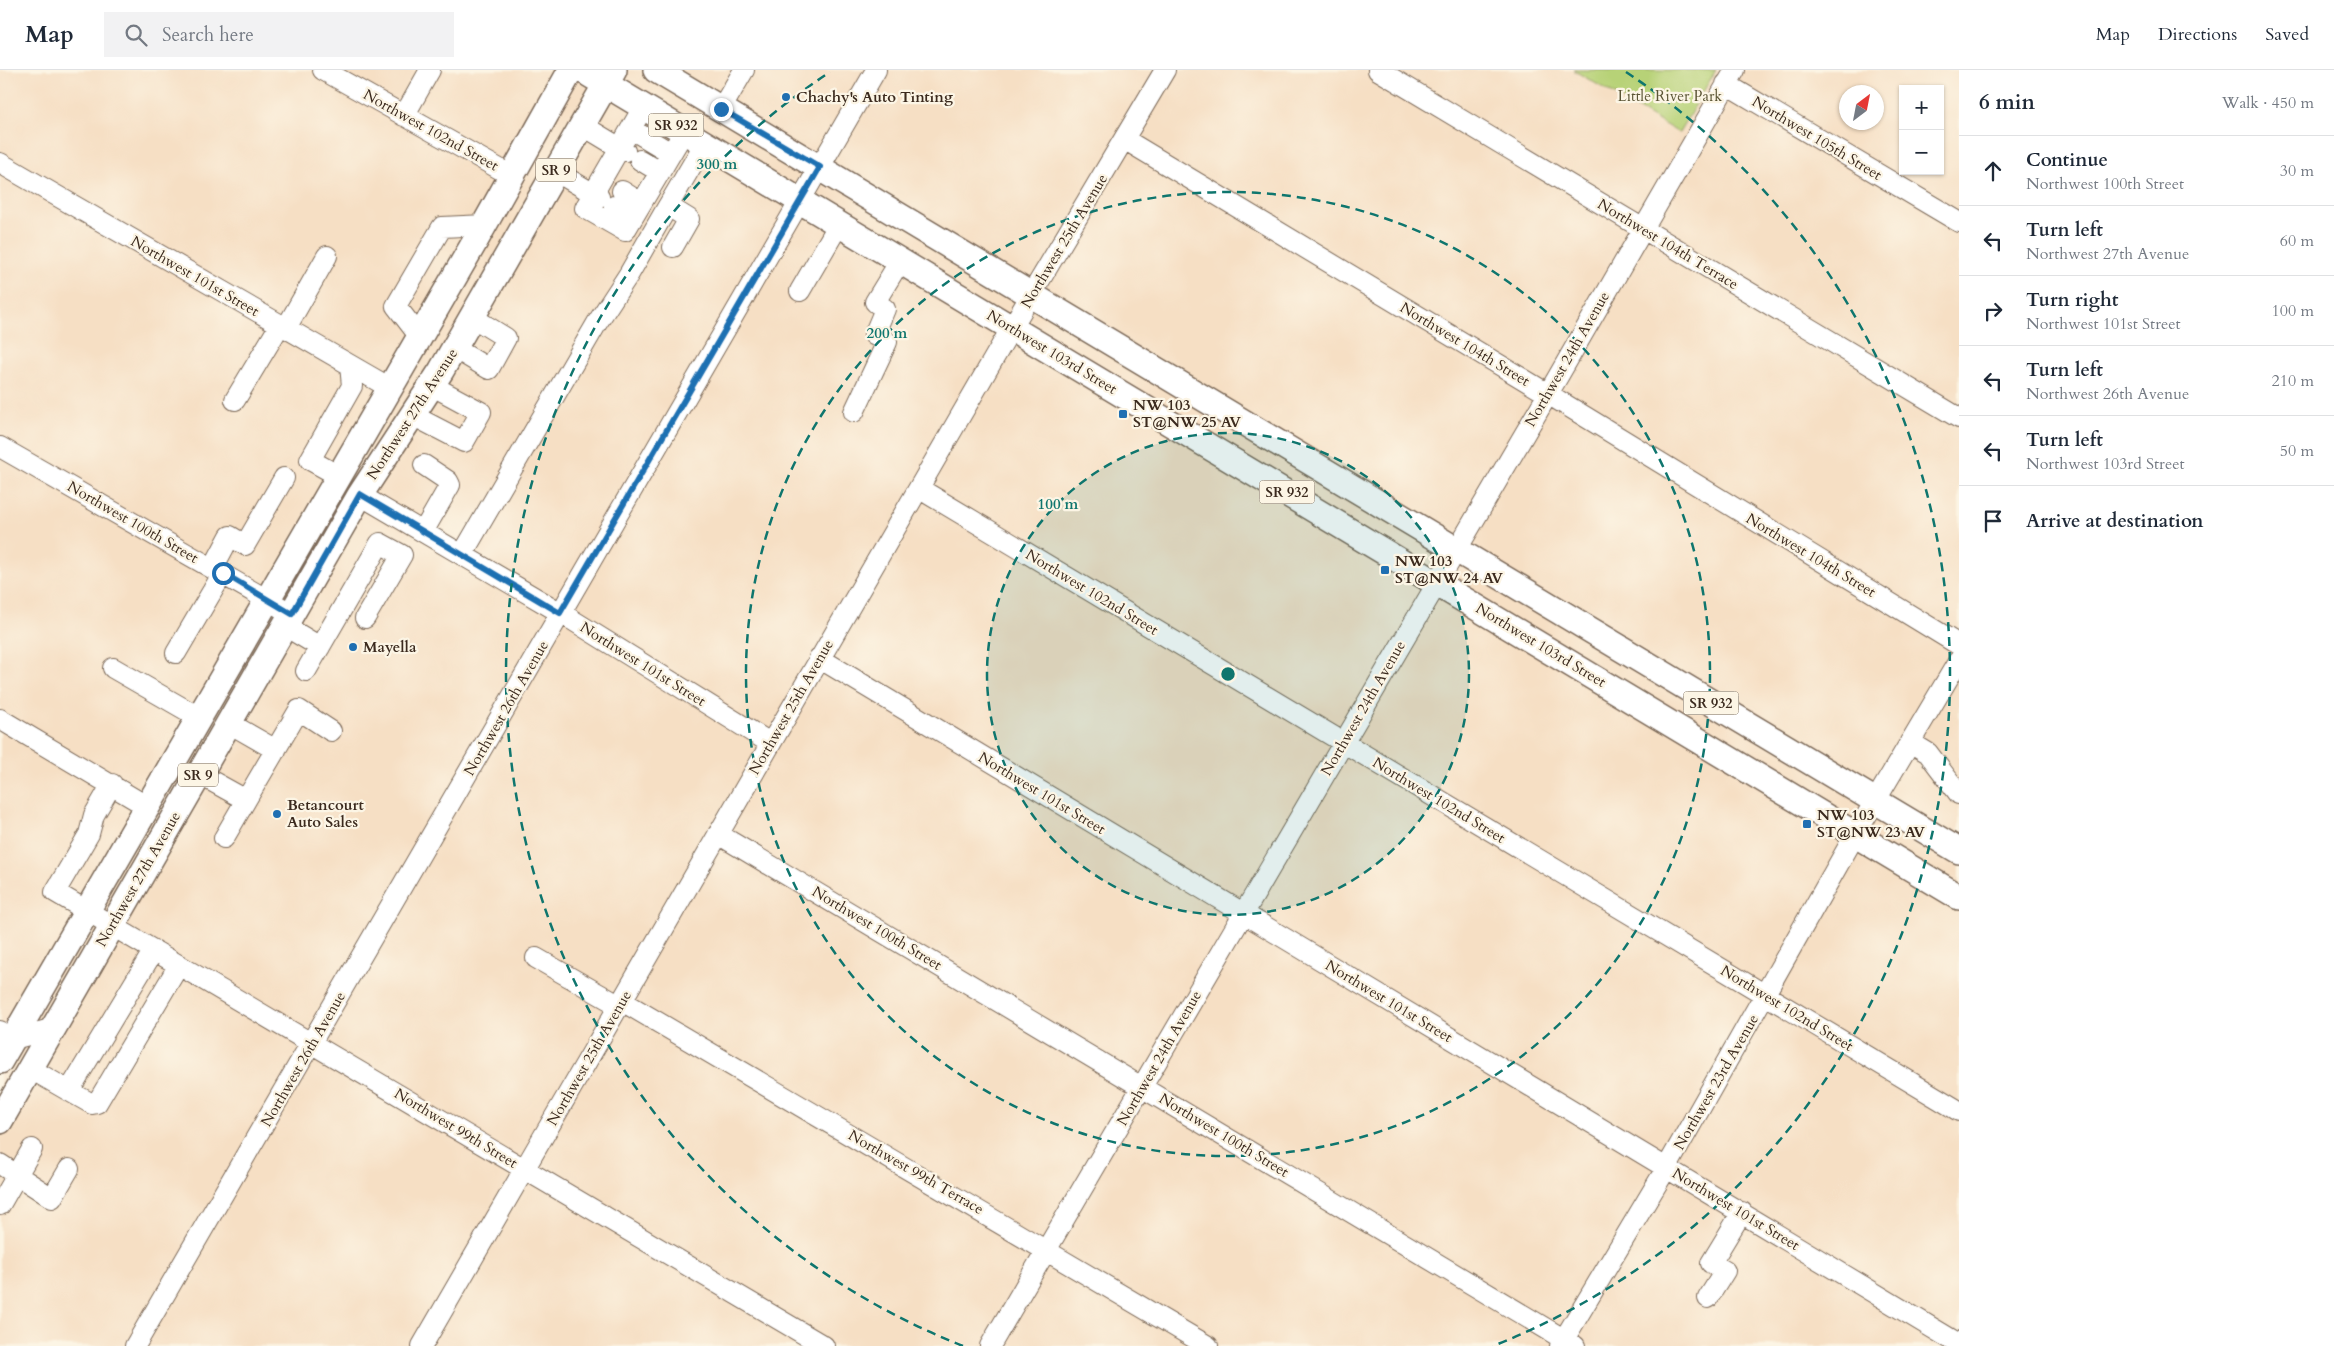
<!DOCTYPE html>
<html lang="en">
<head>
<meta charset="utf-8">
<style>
  :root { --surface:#fff; --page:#f2f2f3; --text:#1f2937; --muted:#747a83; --line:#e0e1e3 }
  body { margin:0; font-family:Cardo,serif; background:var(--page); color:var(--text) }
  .controls { position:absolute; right:15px; top:15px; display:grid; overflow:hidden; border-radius:0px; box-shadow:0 1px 4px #0004 }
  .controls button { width:45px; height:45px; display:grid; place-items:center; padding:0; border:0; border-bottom:1px solid var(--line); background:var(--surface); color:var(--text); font:25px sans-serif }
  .compass { position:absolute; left:1839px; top:15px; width:45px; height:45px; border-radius:50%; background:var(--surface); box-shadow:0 1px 4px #0004; rotate:32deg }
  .stop { position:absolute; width:15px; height:15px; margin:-11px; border:4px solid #1f6fb2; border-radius:50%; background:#fff }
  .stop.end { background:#1f6fb2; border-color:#fff; box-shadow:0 1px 5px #0008 }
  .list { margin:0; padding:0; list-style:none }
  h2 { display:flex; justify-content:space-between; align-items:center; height:65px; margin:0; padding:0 20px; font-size:21px }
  h2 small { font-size:16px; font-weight:400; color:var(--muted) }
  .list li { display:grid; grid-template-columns:32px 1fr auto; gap:15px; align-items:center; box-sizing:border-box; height:70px; padding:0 20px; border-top:1px solid var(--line) }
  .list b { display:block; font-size:19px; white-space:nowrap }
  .list p { margin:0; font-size:16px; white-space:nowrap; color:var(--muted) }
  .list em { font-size:16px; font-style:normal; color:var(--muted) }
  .icon { flex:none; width:28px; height:28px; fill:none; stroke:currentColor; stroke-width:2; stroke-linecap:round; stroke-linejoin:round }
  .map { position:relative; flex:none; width:1959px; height:1276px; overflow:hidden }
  header { display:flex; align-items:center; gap:30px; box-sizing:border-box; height:70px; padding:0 25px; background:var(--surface); border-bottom:1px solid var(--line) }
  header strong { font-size:24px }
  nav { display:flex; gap:28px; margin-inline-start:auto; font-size:18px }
  .search { width:350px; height:45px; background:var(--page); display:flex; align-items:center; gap:12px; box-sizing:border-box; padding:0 18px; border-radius:0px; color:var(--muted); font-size:19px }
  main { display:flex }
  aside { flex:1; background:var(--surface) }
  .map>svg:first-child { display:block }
  .green { fill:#b7d277; stroke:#797e4a }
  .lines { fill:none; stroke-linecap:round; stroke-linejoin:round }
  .minor-casing { stroke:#7c6958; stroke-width:22 }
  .major-casing { stroke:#7c6958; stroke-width:28 }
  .minor { stroke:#fff; stroke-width:20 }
  .major { stroke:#fff; stroke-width:25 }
  .route { stroke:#1f6fb2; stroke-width:6 }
  .ring { fill:none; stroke:#0f766e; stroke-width:2.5; stroke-dasharray:9 6 }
  .poi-dot { fill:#1f6fb2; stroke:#fcf5e5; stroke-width:2 }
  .labels { text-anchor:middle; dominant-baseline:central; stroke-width:4.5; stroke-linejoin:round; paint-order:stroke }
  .shield { fill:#fcf5e5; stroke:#75675a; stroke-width:1 }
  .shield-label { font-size:14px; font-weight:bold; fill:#3b2a1e }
  .park-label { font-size:15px; fill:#5a5434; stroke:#fcf5e5 }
  .poi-label { font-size:15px; font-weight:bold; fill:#3b2a1e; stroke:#fcf5e5; text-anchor:start }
  .street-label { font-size:15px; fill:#3b2a1e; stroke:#fcf5e5 }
  .centre { fill:#0f766e; stroke:#fcf5e5; stroke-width:2.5 }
  .ring-label { font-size:15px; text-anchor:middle; font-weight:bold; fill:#0f766e; stroke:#fcf5e5; stroke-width:4.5; stroke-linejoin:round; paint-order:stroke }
</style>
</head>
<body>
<header>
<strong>Map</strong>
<div class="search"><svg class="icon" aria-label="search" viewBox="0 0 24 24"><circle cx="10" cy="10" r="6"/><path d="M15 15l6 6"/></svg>Search here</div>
<nav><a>Map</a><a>Directions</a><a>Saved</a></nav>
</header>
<main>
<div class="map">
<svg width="1959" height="1276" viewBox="0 0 1959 1276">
  <rect width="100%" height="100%" fill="#fcf5e5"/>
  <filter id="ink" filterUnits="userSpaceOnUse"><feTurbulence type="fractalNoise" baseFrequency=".02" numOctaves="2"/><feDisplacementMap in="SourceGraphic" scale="10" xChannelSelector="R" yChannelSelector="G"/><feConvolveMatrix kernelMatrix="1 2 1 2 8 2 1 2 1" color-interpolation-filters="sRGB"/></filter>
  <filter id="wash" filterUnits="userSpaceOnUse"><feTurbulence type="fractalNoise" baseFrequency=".0096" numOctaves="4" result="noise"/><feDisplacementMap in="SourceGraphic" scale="20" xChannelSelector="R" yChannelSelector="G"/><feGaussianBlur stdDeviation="1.12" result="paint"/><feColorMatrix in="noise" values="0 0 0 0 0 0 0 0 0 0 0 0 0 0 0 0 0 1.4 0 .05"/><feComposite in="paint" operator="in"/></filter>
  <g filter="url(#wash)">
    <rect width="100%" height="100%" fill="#f6dfc4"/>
    <path class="green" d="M1573 0H1716L1679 63Z"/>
  </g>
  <g filter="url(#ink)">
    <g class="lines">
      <defs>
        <path id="minor" d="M323 0 512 106
          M1378 0 1959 348
          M1726 14 1959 152
          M644 36 585 138 625 161 685 60
          M721 39 744 0
          M404 46 430 0
          M582 55 625 81
          M631 59 671 83
          M1124 69 1548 324 1959 575
          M640 90 660 102
          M0 93 390 318
          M555 101 599 127
          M622 121 641 133
          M614 136 633 147
          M673 177 689 149 668 136 705 73
          M800 221 839 154
          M286 258 327 186
          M420 267 396 236 442 157 485 155
          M454 278 489 299 506 268 472 247
          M235 330 280 255
          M854 342 887 272 874 265 885 239 875 232 900 191
          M412 345 464 372 481 342 431 315
          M0 377 292 544
          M339 406 310 390 352 316 350 295
          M920 419 1959 1041
          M360 425 561 543 770 673
          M423 462 450 415 448 411 424 395
          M462 485 597 253 629 204 668 136
          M213 498 230 466 245 475 284 408
          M285 556 320 577
          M176 583 223 503
          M819 588 1959 1274
          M113 598 200 648
          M306 601 380 473 402 485 365 548
          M0 649 148 737
          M229 653 276 680
          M1910 672 1928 683 1959 724
          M199 704 246 730 224 768
          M112 714 94 745 89 764 55 822 824 1276
          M246 730 299 640 331 661
          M718 764 1575 1276
          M536 888 620 936
          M622 931 1208 1276
          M0 961 13 969 55 958
          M31 999 69 1021 154 880
          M69 1021 92 1034 97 1033 179 895
          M0 1094 52 1128 69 1099
          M0 1135 32 1079
          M1708 1228 1725 1201 1711 1193 1742 1142
          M135 1276 876 0
          M422 1276 1012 257 1165 0
          M990 1276 1548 324 1735 0
          M1560 1276 1667 1097 1855 765 1959 590"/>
        <path id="major" d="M582 0 1959 827
          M656 0 1959 781
          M0 991 473 175 571 0
          M0 1051 360 425 441 301 614 0"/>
      </defs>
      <use href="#minor" class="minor-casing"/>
      <use href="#major" class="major-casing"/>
      <use href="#minor" class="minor"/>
      <use href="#major" class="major"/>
    </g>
  </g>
  <g class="lines" filter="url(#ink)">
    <path class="route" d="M223 503 292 544 360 424 560 543 820 97 721 39"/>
  </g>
  <circle cx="1228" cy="604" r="241" fill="#0f766e" fill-opacity=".12"/>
  <g class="ring">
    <circle cx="1228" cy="604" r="241"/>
    <circle cx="1228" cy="604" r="482"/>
    <path d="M963 1276A722 722 0 0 1 830 2M1626 2A722 722 0 0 1 1493 1276"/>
  </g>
  <g class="poi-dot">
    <circle cx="786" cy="27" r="5"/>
    <rect x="1118" y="339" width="10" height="10" rx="2.5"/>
    <rect x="1380" y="495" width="10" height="10" rx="2.5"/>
    <circle cx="353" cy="577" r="5"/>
    <circle cx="277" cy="744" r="5"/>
    <rect x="1802" y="749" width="10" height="10" rx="2.5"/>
  </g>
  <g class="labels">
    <g class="shield">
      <rect x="648.5" y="43.5" width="55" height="23" rx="4"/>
      <rect x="536" y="88.5" width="40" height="23" rx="4"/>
      <rect x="1259.5" y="410.5" width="55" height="23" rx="4"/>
      <rect x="1683.5" y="621.5" width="55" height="23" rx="4"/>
      <rect x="178" y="693.5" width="40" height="23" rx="4"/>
    </g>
    <g class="shield-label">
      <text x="676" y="55">SR 932</text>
      <text x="556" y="100">SR 9</text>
      <text x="1287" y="422">SR 932</text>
      <text x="1711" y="633">SR 932</text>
      <text x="198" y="705">SR 9</text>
    </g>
    <g class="park-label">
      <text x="1670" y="26">Little River Park</text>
    </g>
    <g class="poi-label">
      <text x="796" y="27">Chachy's Auto Tinting</text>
      <text x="1133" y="335">NW 103<tspan x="1133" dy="17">ST@NW 25 AV</tspan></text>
      <text x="1395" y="491">NW 103<tspan x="1395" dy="17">ST@NW 24 AV</tspan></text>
      <text x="363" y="577">Mayella</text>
      <text x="287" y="735">Betancourt<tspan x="287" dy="17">Auto Sales</tspan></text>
      <text x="1817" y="745">NW 103<tspan x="1817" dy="17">ST@NW 23 AV</tspan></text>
    </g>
    <g class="street-label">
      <text transform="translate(431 60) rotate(29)">Northwest 102nd Street</text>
      <text transform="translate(1817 68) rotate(31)">Northwest 105th Street</text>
      <text transform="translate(1064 171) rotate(-59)">Northwest 25th Avenue</text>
      <text transform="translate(1668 174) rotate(31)">Northwest 104th Terrace</text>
      <text transform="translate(195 206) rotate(30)">Northwest 101st Street</text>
      <text transform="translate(1465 274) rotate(31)">Northwest 104th Street</text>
      <text transform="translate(1052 282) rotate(31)">Northwest 103rd Street</text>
      <text transform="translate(1567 289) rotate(-60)">Northwest 24th Avenue</text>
      <text transform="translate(412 344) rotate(-57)">Northwest 27th Avenue</text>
      <text transform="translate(133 452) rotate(30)">Northwest 100th Street</text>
      <text transform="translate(1811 485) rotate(31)">Northwest 104th Street</text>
      <text transform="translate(1092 522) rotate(31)">Northwest 102nd Street</text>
      <text transform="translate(1541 575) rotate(31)">Northwest 103rd Street</text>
      <text transform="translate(643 594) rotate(32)">Northwest 101st Street</text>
      <text transform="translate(791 637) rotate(-60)">Northwest 25th Avenue</text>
      <text transform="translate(506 638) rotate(-60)">Northwest 26th Avenue</text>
      <text transform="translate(1363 638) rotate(-60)">Northwest 24th Avenue</text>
      <text transform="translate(1042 723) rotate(31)">Northwest 101st Street</text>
      <text transform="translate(1439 730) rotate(31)">Northwest 102nd Street</text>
      <text transform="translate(138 809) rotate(-60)">Northwest 27th Avenue</text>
      <text transform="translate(877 858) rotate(31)">Northwest 100th Street</text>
      <text transform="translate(1389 931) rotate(31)">Northwest 101st Street</text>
      <text transform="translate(1787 938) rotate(31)">Northwest 102nd Street</text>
      <text transform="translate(589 988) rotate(-60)">Northwest 25th Avenue</text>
      <text transform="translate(1159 988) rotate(-60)">Northwest 24th Avenue</text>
      <text transform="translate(303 989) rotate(-60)">Northwest 26th Avenue</text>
      <text transform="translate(1716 1012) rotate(-60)">Northwest 23rd Avenue</text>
      <text transform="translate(456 1058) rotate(31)">Northwest 99th Street</text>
      <text transform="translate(1224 1065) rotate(31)">Northwest 100th Street</text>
      <text transform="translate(916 1102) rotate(30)">Northwest 99th Terrace</text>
      <text transform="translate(1736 1139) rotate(31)">Northwest 101st Street</text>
    </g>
  </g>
  <circle cx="1228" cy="604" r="8" class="centre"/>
  <g class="ring-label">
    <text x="717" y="99">300 m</text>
    <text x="887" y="268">200 m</text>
    <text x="1058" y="439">100 m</text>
  </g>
</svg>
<div class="controls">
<button>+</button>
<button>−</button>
</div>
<svg class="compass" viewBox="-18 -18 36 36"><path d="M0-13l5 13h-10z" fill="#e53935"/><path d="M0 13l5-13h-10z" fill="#747a83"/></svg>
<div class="stop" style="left:223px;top:503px"></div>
<div class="stop end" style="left:721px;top:39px"></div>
</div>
<aside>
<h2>6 min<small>Walk · 450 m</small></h2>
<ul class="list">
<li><svg class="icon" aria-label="ahead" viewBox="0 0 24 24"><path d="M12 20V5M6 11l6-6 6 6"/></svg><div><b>Continue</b><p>Northwest 100th Street</p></div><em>30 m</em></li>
<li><svg class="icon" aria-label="left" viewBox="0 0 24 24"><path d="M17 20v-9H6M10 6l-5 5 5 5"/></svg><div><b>Turn left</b><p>Northwest 27th Avenue</p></div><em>60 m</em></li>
<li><svg class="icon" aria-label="right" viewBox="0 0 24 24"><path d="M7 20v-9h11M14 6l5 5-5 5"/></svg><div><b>Turn right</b><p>Northwest 101st Street</p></div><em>100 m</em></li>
<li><svg class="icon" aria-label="left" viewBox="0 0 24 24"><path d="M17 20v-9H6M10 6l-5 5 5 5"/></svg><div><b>Turn left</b><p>Northwest 26th Avenue</p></div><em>210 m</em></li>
<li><svg class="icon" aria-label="left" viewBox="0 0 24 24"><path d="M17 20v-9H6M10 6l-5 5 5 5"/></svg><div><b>Turn left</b><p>Northwest 103rd Street</p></div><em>50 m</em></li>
<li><svg class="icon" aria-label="arrive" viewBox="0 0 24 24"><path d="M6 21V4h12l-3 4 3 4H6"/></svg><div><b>Arrive at destination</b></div></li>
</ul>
</aside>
</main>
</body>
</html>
